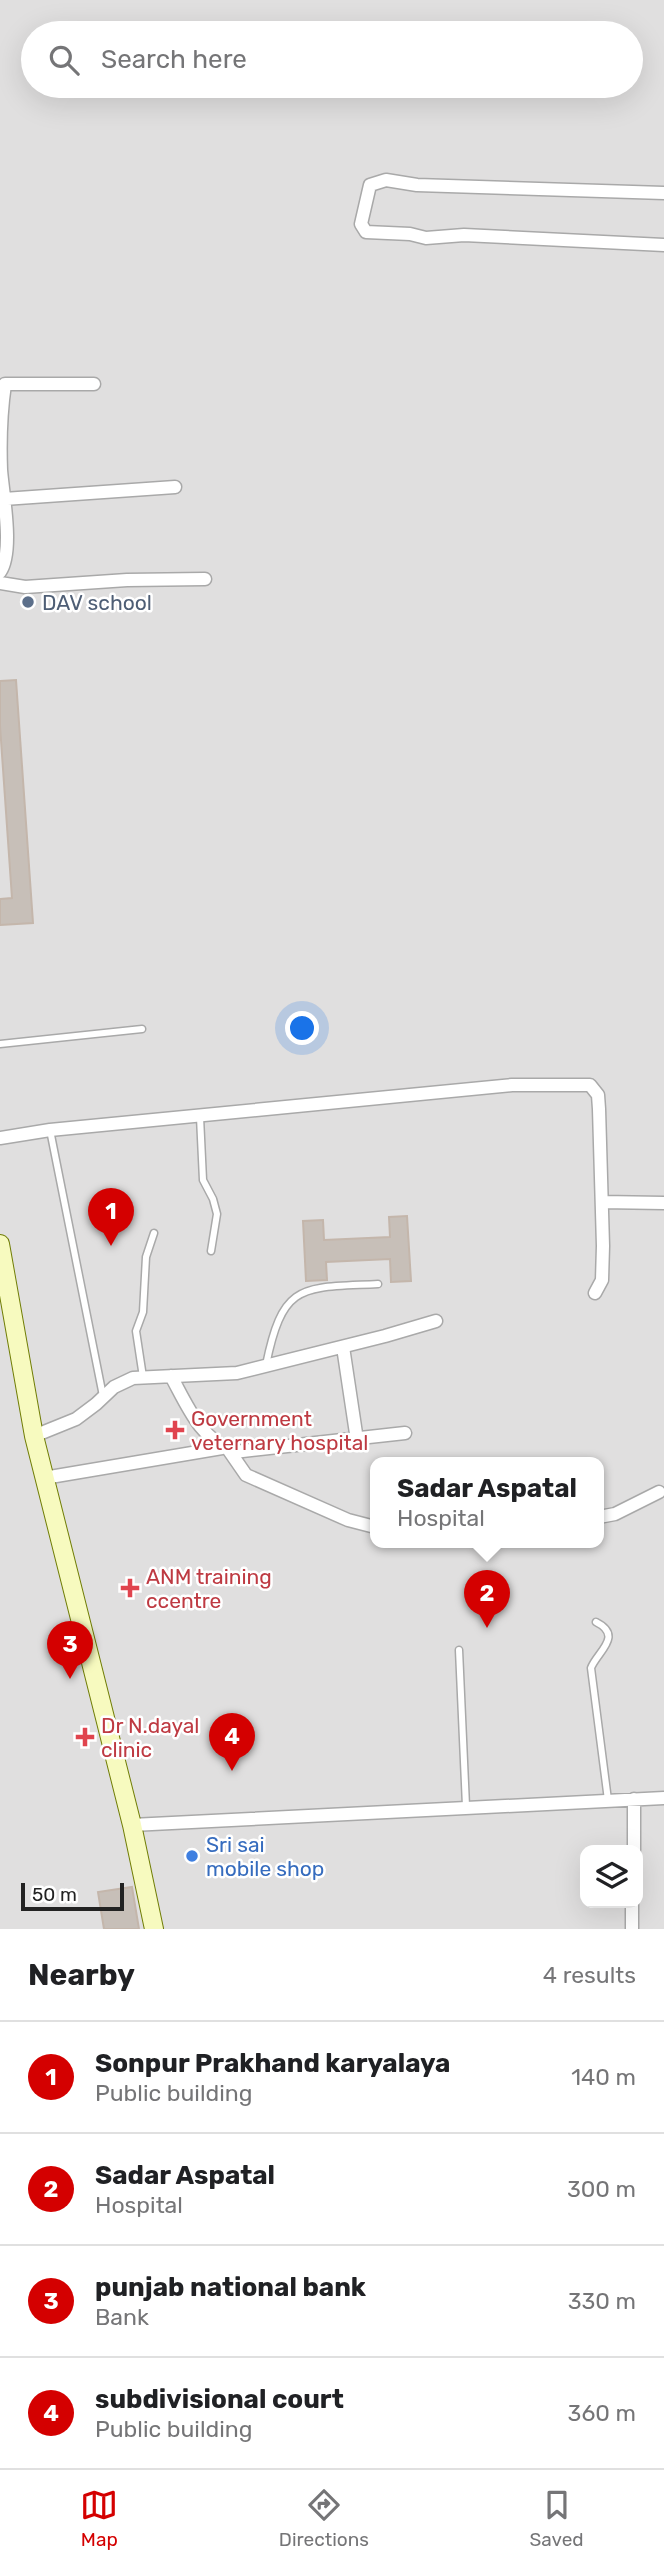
<!DOCTYPE html>
<html lang="en">
<head>
<meta charset="utf-8">
<style>
  :root { --surface:#fff; --page:#f6f6f6; --text:#202124; --muted:#757577; --line:#e0e0e0; --accent:#d40000 }
  body { margin:0; font-family:Rubik,sans-serif; background:var(--page); color:var(--text) }
  .controls { position:absolute; right:21px; bottom:21px; display:grid; overflow:hidden; border-radius:14px; box-shadow:0 7px 28px #0002 }
  .controls button { width:63px; height:63px; display:grid; place-items:center; padding:0; border:0; border-bottom:2px solid var(--line); background:var(--surface); color:var(--text); font:35px sans-serif }
  .scale { position:absolute; left:21px; bottom:18px; width:103px; box-sizing:border-box; padding-left:7px; border:4px solid #222; border-top:0; font-size:19px; line-height:24px; white-space:nowrap; color:#222; -webkit-text-stroke:5px #fff; paint-order:stroke }
  .you { position:absolute; left:303px; top:1029px; width:24px; height:24px; margin:-18px; border:5px solid #fff; border-radius:50%; background:#1a73e8; box-shadow:0 0 0 10px #1a73e833 }
  .badge { display:grid; place-items:center; width:46px; height:46px; border-radius:50%; background:var(--accent); color:#fff; font-size:23px; font-weight:700 }
  .pin { position:absolute; translate:-50% -58px; filter:drop-shadow(0 2px 4px #0008) }
  .pin::after { content:''; position:absolute; top:37px; width:24px; height:21px; background:inherit; clip-path:polygon(0 0,100% 0,50% 100%) }
  .popup { position:absolute; left:370px; top:1457px; width:234px; height:91px; box-sizing:border-box; display:grid; place-content:center; border-radius:14px; background:var(--surface); filter:drop-shadow(0 2px 5px #0005); font-size:23px; white-space:nowrap; color:var(--muted) }
  .popup b { font-size:26px; color:var(--text) }
  .popup::after { content:''; position:absolute; left:50%; top:100%; margin-left:-14px; border:14px solid transparent; border-top-color:var(--surface) }
  .list { margin:0; padding:0; list-style:none }
  h2 { display:flex; justify-content:space-between; align-items:center; height:91px; margin:0; padding:0 28px; font-size:30px }
  h2 small { font-size:23px; font-weight:400; color:var(--muted) }
  .list li { display:grid; grid-template-columns:46px 1fr auto; gap:21px; align-items:center; box-sizing:border-box; height:112px; padding:0 28px; border-top:2px solid var(--line) }
  .list b { display:block; font-size:26px; white-space:nowrap }
  .list p { margin:0; font-size:23px; white-space:nowrap; color:var(--muted) }
  .list em { font-size:23px; font-style:normal; color:var(--muted) }
  .icon { flex:none; width:38px; height:38px; fill:none; stroke:currentColor; stroke-width:2; stroke-linecap:round; stroke-linejoin:round }
  .map { position:relative; flex:none; width:664px; height:1929px; overflow:hidden }
  .search { position:absolute; background:var(--surface); box-shadow:0 7px 28px #0002; left:21px; right:21px; top:21px; height:77px; display:flex; align-items:center; gap:18px; box-sizing:border-box; padding:0 24px; border-radius:38px; color:var(--muted); font-size:26px }
  .sheet { height:539px; background:var(--surface) }
  nav { display:flex; justify-content:space-around; align-items:center; box-sizing:border-box; height:98px; border-top:2px solid var(--line); background:var(--surface); font-size:19px; color:var(--muted) }
  nav a { display:grid; justify-items:center; gap:4px }
  nav .on { color:var(--accent) }
  .map>svg:first-child { display:block }
  .residential { fill:#e0dfdf; fill-rule:evenodd }
  .building { fill:#c7bfb8; stroke:#c4b6ab; stroke-width:2 }
  .lines { fill:none; stroke-linecap:round; stroke-linejoin:round }
  .service-casing { stroke:#a9a9a9; stroke-width:9 }
  .minor-casing { stroke:#a9a9a9; stroke-width:15 }
  .secondary-casing { stroke:#707d05; stroke-width:20 }
  .service { stroke:#fff; stroke-width:6 }
  .minor { stroke:#fff; stroke-width:12 }
  .secondary { stroke:#f7fabf; stroke-width:18 }
  .service-dot { fill:#5c6f8a; stroke:#fff; stroke-width:2.5 }
  .health-dot { fill:#e0444e; stroke:#fff; stroke-width:2.5 }
  .shop-dot { fill:#3f7fe0; stroke:#fff; stroke-width:2.5 }
  .labels { text-anchor:middle; dominant-baseline:central; stroke-width:5; stroke-linejoin:round; paint-order:stroke }
  .service-label { font-size:21px; fill:#4e5e75; stroke:#fff; text-anchor:start }
  .health-label { font-size:21px; fill:#be3a42; stroke:#fff; text-anchor:start }
  .shop-label { font-size:21px; fill:#366cbe; stroke:#fff; text-anchor:start }
</style>
</head>
<body>
<div class="map">
<svg width="664" height="1929" viewBox="0 0 664 1929">
  <rect width="100%" height="100%" fill="#f2efe9"/>
  <path class="residential" d="M0 0H664V1929H0ZM33 33H631V86H33ZM375 1462H599V1542H375ZM585 1850H638V1903H585Z"/>
  <path class="building" d="M16 680 33 923 0 925V899L12 898 0 726V681Z
    M407 1216 411 1281 391 1282 390 1259 326 1262 327 1280 306 1281 303 1221 323 1220 324 1240 390 1237 389 1217Z
    M132 1887 139 1929H104L98 1892Z"/>
  <g class="lines">
    <defs>
      <path id="service" d="M0 1044 142 1029
        M200 1117 203 1180 213 1199 217 1214 211 1251
        M50 1130 103 1396
        M266 1365C283 1281 302 1288 378 1284
        M143 1377 136 1331 143 1312 146 1257 154 1233
        M596 1622C624 1636 597 1652 591 1668L608 1800
        M459 1650 466 1806"/>
      <path id="minor" d="M664 193 417 185 386 180 370 185 361 224 366 232 410 234 426 238 464 235 664 245
        M4 499 175 487
        M0 572C14 552 3 495 1 470 0 443 1 411 5 384H94
        M0 583 25 587 127 580 205 579
        M0 1138 50 1130 512 1085H590L598 1095 599 1109 603 1246 602 1280 595 1293
        M602 1202 664 1203
        M343 1347 357 1440
        M171 1376C187 1405 200 1439 234 1452L405 1433
        M34 1436 76 1419 96 1404 114 1387 133 1378 237 1373 385 1336 436 1321
        M228 1449 246 1475 348 1520 375 1527
        M44 1478 222 1448
        M599 1517 615 1514 659 1492
        M132 1825 664 1798
        M634 1850V1799
        M632 1929V1903"/>
      <path id="secondary" d="M0 1244 34 1436 132 1825 154 1929"/>
    </defs>
    <use href="#service" class="service-casing"/>
    <use href="#minor" class="minor-casing"/>
    <use href="#secondary" class="secondary-casing"/>
    <use href="#service" class="service"/>
    <use href="#minor" class="minor"/>
    <use href="#secondary" class="secondary"/>
  </g>
  <circle class="service-dot" cx="28" cy="602" r="7"/>
  <g class="health-dot">
    <path d="M171.5 1419.5h7v7h7v7h-7v7h-7v-7h-7v-7h7z"/>
    <path d="M126.5 1577.5h7v7h7v7h-7v7h-7v-7h-7v-7h7z"/>
    <path d="M81.5 1726.5h7v7h7v7h-7v7h-7v-7h-7v-7h7z"/>
  </g>
  <circle class="shop-dot" cx="192" cy="1856" r="7"/>
  <g class="labels">
    <g class="service-label">
      <text x="42" y="602">DAV school</text>
    </g>
    <g class="health-label">
      <text x="191" y="1418">Government<tspan x="191" dy="24">veternary hospital</tspan></text>
      <text x="146" y="1576">ANM training<tspan x="146" dy="24">ccentre</tspan></text>
      <text x="101" y="1725">Dr N.dayal<tspan x="101" dy="24">clinic</tspan></text>
    </g>
    <g class="shop-label">
      <text x="206" y="1844">Sri sai<tspan x="206" dy="24">mobile shop</tspan></text>
    </g>
  </g>
</svg>
<div class="controls">
<button><svg class="icon" aria-label="layers" viewBox="0 0 24 24"><path d="M12 4l9 5-9 5-9-5zM3 14l9 5 9-5"/></svg></button>
</div>
<div class="scale">50 m</div>
<div class="you"></div>
<div class="pin badge" style="left:111px;top:1246px">1</div>
<div class="pin badge" style="left:487px;top:1628px">2</div>
<div class="popup"><b>Sadar Aspatal</b>Hospital</div>
<div class="pin badge" style="left:70px;top:1679px">3</div>
<div class="pin badge" style="left:232px;top:1771px">4</div>
<div class="search"><svg class="icon" aria-label="search" viewBox="0 0 24 24"><circle cx="10" cy="10" r="6"/><path d="M15 15l6 6"/></svg>Search here</div>
</div>
<section class="sheet">
<h2>Nearby<small>4 results</small></h2>
<ul class="list">
<li><span class="badge">1</span><div><b>Sonpur Prakhand karyalaya</b><p>Public building</p></div><em>140 m</em></li>
<li><span class="badge">2</span><div><b>Sadar Aspatal</b><p>Hospital</p></div><em>300 m</em></li>
<li><span class="badge">3</span><div><b>punjab national bank</b><p>Bank</p></div><em>330 m</em></li>
<li><span class="badge">4</span><div><b>subdivisional court</b><p>Public building</p></div><em>360 m</em></li>
</ul>
</section>
<nav>
<a class="on"><svg class="icon" aria-label="map" viewBox="0 0 24 24"><path d="M3 6l6-2 6 2 6-2v14l-6 2-6-2-6 2zM9 4v14M15 6v14"/></svg>Map</a>
<a><svg class="icon" aria-label="directions" viewBox="0 0 24 24"><path d="M12 3l9 9-9 9-9-9zM9 14v-3h6M13 9l2 2-2 2"/></svg>Directions</a>
<a><svg class="icon" aria-label="saved" viewBox="0 0 24 24"><path d="M7 4h10v16l-5-4-5 4z"/></svg>Saved</a>
</nav>
</body>
</html>
